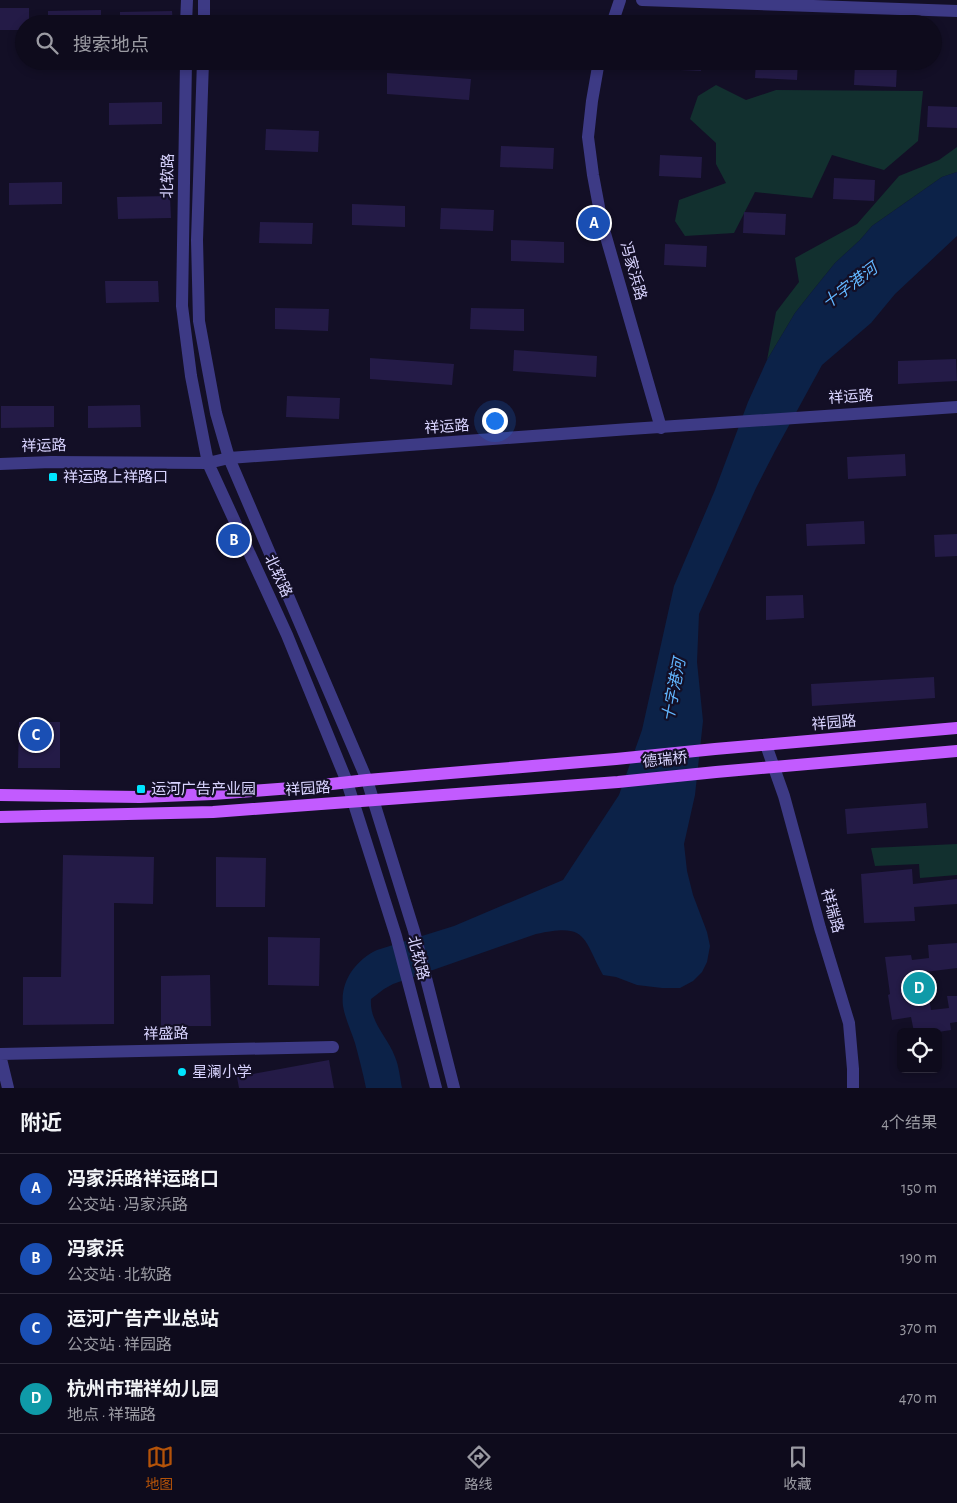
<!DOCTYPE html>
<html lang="zh">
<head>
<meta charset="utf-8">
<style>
  :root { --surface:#0e0b1c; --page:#1c1929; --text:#f1f3f6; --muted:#9b9ba3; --line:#2e2b3b; --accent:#b45309 }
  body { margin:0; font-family:"Alegreya Sans","Noto Sans SC",sans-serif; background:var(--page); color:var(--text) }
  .controls { position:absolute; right:15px; bottom:15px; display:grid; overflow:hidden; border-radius:8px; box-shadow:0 2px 8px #0003 }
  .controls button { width:45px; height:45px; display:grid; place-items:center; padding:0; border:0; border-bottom:1px solid var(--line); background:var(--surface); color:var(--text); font:25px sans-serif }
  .you { position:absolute; left:494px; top:420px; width:18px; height:18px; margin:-12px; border:4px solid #fff; border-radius:50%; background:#1a73e8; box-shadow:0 0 0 8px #1a73e833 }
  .badge { display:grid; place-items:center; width:32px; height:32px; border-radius:50%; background:var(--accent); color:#fff; font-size:16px; font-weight:700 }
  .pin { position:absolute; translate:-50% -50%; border:2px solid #fff; box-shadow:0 1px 5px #0006 }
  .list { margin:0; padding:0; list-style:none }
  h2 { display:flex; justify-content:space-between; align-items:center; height:65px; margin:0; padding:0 20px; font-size:21px }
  h2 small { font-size:16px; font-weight:400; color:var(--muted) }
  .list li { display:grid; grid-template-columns:32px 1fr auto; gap:15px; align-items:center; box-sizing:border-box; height:70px; padding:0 20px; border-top:1px solid var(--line) }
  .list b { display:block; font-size:19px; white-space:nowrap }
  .list p { margin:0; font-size:16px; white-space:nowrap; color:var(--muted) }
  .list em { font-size:16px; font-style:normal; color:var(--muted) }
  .icon { flex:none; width:28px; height:28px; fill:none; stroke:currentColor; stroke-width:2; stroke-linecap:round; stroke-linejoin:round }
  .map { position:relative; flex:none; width:957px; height:1088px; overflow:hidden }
  .search { position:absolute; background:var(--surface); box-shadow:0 2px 8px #0003; left:15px; right:15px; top:15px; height:55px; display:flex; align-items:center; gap:12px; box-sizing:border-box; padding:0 18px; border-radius:28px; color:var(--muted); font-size:19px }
  .sheet { height:345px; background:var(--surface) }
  nav { display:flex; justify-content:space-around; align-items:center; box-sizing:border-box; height:70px; border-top:1px solid var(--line); background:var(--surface); font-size:14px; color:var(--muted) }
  nav a { display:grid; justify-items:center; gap:2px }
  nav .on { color:var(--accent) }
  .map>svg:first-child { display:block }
  .green { fill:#12302f }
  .water { fill:#0c2248 }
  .building { fill:#241b47 }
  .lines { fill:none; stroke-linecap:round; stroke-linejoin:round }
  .minor { stroke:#3d3a85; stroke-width:12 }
  .major { stroke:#c25bff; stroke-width:12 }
  .poi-dot { fill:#00e5ff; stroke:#130f26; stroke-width:2 }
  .labels { text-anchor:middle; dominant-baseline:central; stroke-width:4.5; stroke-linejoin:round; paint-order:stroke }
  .street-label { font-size:15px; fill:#d9d4ff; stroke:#130f26 }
  .poi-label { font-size:15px; fill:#d9d4ff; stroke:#130f26; text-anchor:start }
  .water-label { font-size:16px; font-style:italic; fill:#62b6ff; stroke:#130f26 }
</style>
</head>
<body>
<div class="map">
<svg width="957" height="1088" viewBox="0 0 957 1088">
  <rect width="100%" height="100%" fill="#130f26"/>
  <path class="green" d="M716 85 746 100 776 90 923 91 918 141 884 170 832 155 812 198 755 192 734 233 685 236 675 221 679 200 726 183 716 164V143L690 119 698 96Z
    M957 147V172L942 177 872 226 860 240 835 263 810 294 795 313 767 360 776 312 799 282 795 258 857 224 899 176 939 160Z
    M957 844V875L920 878 919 864 875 866 871 848Z"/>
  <path class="water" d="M957 172V236L895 294 871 323 822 365 775 451 756 488 699 614 697 662 703 721 695 795 684 844 687 871 693 895 707 932 710 946 707 962 702 972 693 981 680 988H662L637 985 616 977 603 975C582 936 587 923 536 934L393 984 384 989 371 999C369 1022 388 1037 395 1057 399 1066 400 1078 402 1088H366C363 1073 359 1058 355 1043 351 1031 345 1018 343 1006 340 981 356 960 377 950L454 926 563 880 619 795 642 730 674 586 715 490 748 402 767 360 795 313 810 294 835 263 860 240 872 226 942 177Z"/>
  <path class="building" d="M0 8H29V24H24V30H0Z
    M101 10V24H48V11Z
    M172 11 173 24H120V12Z
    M660 61H702L701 71 660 69Z
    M756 61H798L797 80 755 78Z
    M855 64 897 66 896 87 854 85Z
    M387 73 471 79 469 100 387 94Z
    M162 102V124L109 125V103Z
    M928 106 957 107V128L927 127Z
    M266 129 319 131 318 152 265 150Z
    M501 146 554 148 553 169 500 167Z
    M660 155 702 157 701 178 659 176Z
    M834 178 875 180 874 201 833 199Z
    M62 182V204L9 205V183Z
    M170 196 171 218 118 219 117 197Z
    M352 204 405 206V227L352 225Z
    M441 208 494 210 493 231 440 229Z
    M744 212 786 214 785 235 743 233Z
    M260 222 313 223 312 244 259 243Z
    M511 240 564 242V263L511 261Z
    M665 244 707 246 706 267 664 265Z
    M105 281H158L159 302 106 303Z
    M275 308 329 309 328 331 275 329Z
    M471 308 524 309V331L470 329Z
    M514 350 597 356 596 377 513 371Z
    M370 358 454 364 452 385 370 379Z
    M956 359 957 381 898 384V361Z
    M287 396 340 398 339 419 286 417Z
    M140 405 141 427 88 428V406Z
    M1 406H54V427L1 428Z
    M905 454 906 476 848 479 847 457Z
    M864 521 865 544 807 546 806 524Z
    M957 534V556L935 557 934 535Z
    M803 595 804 618 766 620V596Z
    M934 677 935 698 812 706 811 684Z
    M19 722H60V768H18Z
    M926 803 928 828 847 834 845 809Z
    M63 855 154 857 153 904 114 903V1024L23 1025V977H61Z
    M216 857 266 858 265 907H216Z
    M912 869 913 884 957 879V904L914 907 915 921 864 923 861 874Z
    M268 937 320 938 319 986 268 985Z
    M957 943V968L925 972 931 1010 949 1008 947 996H957V1022L950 1023 951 1030 938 1032H914L911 1017 892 1020 888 995 890 994 885 957 911 955 912 960 929 958 928 945Z
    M210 975 211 1026H161V976Z
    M329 1060 334 1088H239L237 1077Z"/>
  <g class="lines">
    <path class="minor" d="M204 0V24
      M642 0 957 11
      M186 24 187 0
      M612 24 620 0
      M186 61 182 306 191 376 208 463 287 635 347 782 396 936 436 1088
      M203 61 197 240 199 321 216 413 229 458 367 780 414 931 454 1088
      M599 61 592 101 588 137 593 175 602 223 661 428
      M0 464 51 462 208 463 229 458C472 441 714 422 957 407
      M766 745 784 796 820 928 849 1023 853 1069V1088
      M0 1054 333 1047
      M0 1055 8 1088"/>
    <path class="major" d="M0 795 140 797 213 794 305 787 367 780 616 759 715 749 957 728
      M0 817 213 812 618 782 716 772 957 751"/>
  </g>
  <g class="poi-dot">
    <rect x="48" y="472" width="10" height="10" rx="2.5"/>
    <rect x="136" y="784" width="10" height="10" rx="2.5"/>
    <circle cx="182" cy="1072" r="5"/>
  </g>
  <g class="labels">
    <g class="street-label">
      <text transform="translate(168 176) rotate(-89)">北软路</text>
      <text transform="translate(633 271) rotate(74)">冯家浜路</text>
      <text transform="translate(851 397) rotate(-4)">祥运路</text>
      <text transform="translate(447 427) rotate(-4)">祥运路</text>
      <text transform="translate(44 446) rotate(-1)">祥运路</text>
      <text transform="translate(278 576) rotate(65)">北软路</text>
      <text transform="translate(834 723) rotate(-5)">祥园路</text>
      <text transform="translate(665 760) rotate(-6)">德瑞桥</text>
      <text transform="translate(308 789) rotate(-4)">祥园路</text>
      <text transform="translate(832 911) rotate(74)">祥瑞路</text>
      <text transform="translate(418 958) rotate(75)">北软路</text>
      <text transform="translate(166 1034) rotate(-1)">祥盛路</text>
    </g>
    <g class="poi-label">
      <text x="63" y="477">祥运路上祥路口</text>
      <text x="151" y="789">运河广告产业园</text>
      <text x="192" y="1072">星澜小学</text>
    </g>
    <g class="water-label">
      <text transform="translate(850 286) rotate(-37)">十字港河</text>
      <text transform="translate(674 690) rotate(-79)">十字港河</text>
    </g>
  </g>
</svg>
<div class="controls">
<button><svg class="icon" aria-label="locate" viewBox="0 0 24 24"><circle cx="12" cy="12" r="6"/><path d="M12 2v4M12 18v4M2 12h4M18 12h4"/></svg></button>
</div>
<div class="you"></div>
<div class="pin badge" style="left:594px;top:223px;background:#1a4fb4">A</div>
<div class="pin badge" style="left:234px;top:540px;background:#1a4fb4">B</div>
<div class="pin badge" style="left:36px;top:735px;background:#1a4fb4">C</div>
<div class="pin badge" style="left:919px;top:988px;background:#0f9aa8">D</div>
<div class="search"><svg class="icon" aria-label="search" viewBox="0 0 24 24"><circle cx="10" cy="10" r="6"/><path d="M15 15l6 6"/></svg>搜索地点</div>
</div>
<section class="sheet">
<h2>附近<small>4个结果</small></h2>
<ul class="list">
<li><span class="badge" style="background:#1a4fb4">A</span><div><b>冯家浜路祥运路口</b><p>公交站 · 冯家浜路</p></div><em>150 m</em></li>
<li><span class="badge" style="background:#1a4fb4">B</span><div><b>冯家浜</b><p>公交站 · 北软路</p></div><em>190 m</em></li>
<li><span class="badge" style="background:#1a4fb4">C</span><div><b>运河广告产业总站</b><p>公交站 · 祥园路</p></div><em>370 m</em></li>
<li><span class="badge" style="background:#0f9aa8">D</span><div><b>杭州市瑞祥幼儿园</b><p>地点 · 祥瑞路</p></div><em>470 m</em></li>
</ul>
</section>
<nav>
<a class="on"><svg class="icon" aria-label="map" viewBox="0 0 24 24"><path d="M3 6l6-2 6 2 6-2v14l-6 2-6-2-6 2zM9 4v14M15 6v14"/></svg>地图</a>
<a><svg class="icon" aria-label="directions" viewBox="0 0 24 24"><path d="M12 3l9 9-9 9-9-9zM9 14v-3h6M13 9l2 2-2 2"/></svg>路线</a>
<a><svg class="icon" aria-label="saved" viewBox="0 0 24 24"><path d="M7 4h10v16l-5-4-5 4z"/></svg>收藏</a>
</nav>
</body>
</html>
